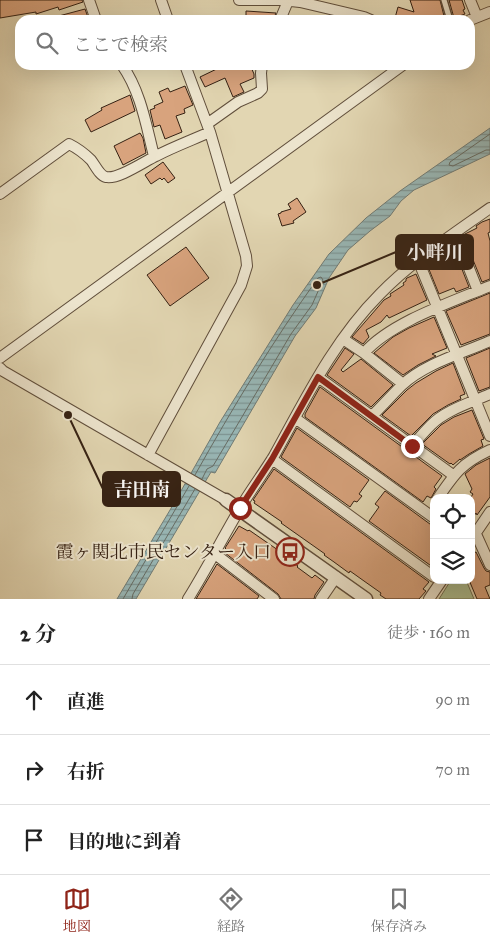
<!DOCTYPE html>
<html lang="ja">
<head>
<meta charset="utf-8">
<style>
  :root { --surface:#fff; --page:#f6f6f6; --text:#222; --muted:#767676; --line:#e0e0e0; --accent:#8f2418 }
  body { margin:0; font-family:"IM FELL Great Primer","Noto Serif JP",serif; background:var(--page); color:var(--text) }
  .controls { position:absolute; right:15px; bottom:15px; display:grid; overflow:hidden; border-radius:10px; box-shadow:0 5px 20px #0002 }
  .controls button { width:45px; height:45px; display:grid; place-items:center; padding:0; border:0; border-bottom:1px solid var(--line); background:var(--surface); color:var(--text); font:25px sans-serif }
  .stop { position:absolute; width:15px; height:15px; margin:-11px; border:4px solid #8f2418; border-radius:50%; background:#fff }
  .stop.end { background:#8f2418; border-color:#fff; box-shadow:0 1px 5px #0008 }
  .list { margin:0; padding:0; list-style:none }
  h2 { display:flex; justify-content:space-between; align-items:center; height:65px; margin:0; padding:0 20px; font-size:21px }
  h2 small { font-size:16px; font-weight:400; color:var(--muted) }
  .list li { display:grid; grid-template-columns:32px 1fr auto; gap:15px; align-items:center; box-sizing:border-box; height:70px; padding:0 20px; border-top:1px solid var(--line) }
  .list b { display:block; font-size:19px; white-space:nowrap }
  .list em { font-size:16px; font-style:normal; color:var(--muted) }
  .icon { flex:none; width:28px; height:28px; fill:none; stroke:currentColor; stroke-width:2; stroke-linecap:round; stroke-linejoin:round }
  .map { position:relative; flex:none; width:490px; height:599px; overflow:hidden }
  .search { position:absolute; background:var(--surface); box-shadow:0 5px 20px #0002; left:15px; right:15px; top:15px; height:55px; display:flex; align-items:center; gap:12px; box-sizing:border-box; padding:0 18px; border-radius:15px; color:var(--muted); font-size:19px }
  .sheet { height:275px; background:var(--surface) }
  nav { display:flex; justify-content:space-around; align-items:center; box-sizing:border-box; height:70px; border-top:1px solid var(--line); background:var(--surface); font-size:14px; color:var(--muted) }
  nav a { display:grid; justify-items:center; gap:2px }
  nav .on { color:var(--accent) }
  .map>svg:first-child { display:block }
  .green { fill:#aebf90; stroke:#727052 }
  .water { fill:url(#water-rules); stroke:#707b75 }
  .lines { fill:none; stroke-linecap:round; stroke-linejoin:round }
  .shore { stroke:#666c64; stroke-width:1 }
  .building { fill:#d8a37d; stroke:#352113 }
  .service-casing { stroke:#604e3b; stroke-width:8 }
  .minor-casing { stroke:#604e3b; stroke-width:12 }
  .tertiary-casing { stroke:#604e3b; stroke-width:15 }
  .service { stroke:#ece4cd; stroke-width:5 }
  .minor { stroke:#ece4cd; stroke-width:10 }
  .tertiary { stroke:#ece4cd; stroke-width:12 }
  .route { stroke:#8f2418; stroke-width:6 }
  .labels { text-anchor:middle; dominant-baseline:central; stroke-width:4; stroke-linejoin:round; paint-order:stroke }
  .poi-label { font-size:18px; fill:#352113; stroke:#ece4cd; text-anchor:end }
  .leader { fill:none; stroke:#352113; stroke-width:2 }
  .callout-dot { fill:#352113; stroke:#ece4cd; stroke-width:2 }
  .callout { fill:#352113; stroke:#352113; stroke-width:2 }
  .callout-label { font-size:19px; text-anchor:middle; font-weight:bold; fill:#fff }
</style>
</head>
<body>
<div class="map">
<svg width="490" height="599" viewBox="0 0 490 599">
  <defs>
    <pattern id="water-rules" width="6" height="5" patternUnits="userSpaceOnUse" patternTransform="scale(1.25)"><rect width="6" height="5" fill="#98b7b6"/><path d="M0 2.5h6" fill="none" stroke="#7d9493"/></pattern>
  </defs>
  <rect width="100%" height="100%" fill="#e2d6b2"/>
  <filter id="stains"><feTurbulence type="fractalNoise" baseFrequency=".004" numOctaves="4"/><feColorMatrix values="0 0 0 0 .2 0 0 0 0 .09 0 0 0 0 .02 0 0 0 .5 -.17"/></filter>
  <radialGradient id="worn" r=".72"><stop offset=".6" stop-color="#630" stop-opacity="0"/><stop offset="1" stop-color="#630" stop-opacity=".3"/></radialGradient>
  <path class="green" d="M451 580H466L474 599H439Z"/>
  <path class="water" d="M490 128V154L414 190 401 201 390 216 370 231 348 250 329 278 316 308 295 336 215 473 211 472 136 599H117L173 505 220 422 293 305 329 254 366 218 400 191Z"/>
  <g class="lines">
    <path class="shore" d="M490 134 450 162 449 165 453 166 486 150H490
      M195 475C233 407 273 341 318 278L321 277 323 280 312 305 291 334 213 466 207 469 202 479
      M123 599 189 486
      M132 599 133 594 195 489"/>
  </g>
  <path class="building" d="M0 0H82L83 2 59 10 58 7 36 14V12L0 18Z
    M410 0H440L445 20H400L395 18 398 7 414 12Z
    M449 0H462L465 9 463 10 465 14 454 18Z
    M85 9 89 20H55V17Z
    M246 11 276 13 273 20H246Z
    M225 65H250L254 74V78L240 84 244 92 233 97 225 78 205 87 200 77Z
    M185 86 193 105 184 109 185 113 176 116 182 132 165 139 160 125 154 127 150 110 155 108 154 106 163 102 159 92 168 88 170 92Z
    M130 95 135 111 91 132 85 120 102 110 101 108Z
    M140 133 143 138 146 153 123 165 114 146Z
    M163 162 175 178 168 183 164 178 162 180 160 178 151 184 145 175Z
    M297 198 306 212 293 221 294 223 282 226 278 214 281 213V212L291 209 288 204Z
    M490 219V232L488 233 490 241V279L482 282 463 235 477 228 476 226 482 222Z
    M452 244 469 287 456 292 454 288 439 294 426 262 434 257 443 253 442 251Z
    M186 247 209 278 170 306 147 275Z
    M416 274 427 300 389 318 387 315 381 322 366 330 369 337 363 344 352 337 384 300 391 296 390 294 404 285 403 283 406 281V279L407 278Z
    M490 293V334L461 345 446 311Z
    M434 317 447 348 432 354 436 356 418 365 403 375 374 353 393 337 409 328Z
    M345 348 354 354 341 370 343 372 361 359 393 385 371 407 327 375Z
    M490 348V387L479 391 466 358Z
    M453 363 465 394 460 396 461 399 448 405 433 414 411 436 382 415 407 390 416 383 436 371Z
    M320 387 442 476 434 487 436 489 431 498 427 496 423 502 305 417V414Z
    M472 410 484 439 481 440 483 446 469 454 460 460V459L453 465 451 463 450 464 422 444 441 425 454 417Z
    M297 428 369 480 359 494 362 496 357 502 354 501 350 507 281 457Z
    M490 458V497L477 515 476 513 471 520V497L473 494 470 492 472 489 465 474 476 465Z
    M274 469 429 582 423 589 426 591 419 599H386L380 595 381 593 364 581 350 571 349 573 334 562 324 555 325 554 281 523 282 522 254 503 255 501 253 500Z
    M385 491 434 527V568L369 521 379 507 375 504Z
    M239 526 248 531 249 530 288 557 287 558 298 566 297 567 312 578 315 575 324 582 315 595 314 599H281L278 594 225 553 227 550 225 548Z
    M476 552 484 568 486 571 490 572V585L485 587 490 599H477L469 580H471V554Z
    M217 564 259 596 257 599H196Z"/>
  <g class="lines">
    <defs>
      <path id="service" d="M444 0 450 20"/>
      <path id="minor" d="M89 0 96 20
        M161 0 168 20
        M239 0H282L300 2 364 17 371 20
        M470 0 477 17
        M280 20 288 1
        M470 20 490 12
        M122 65C141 92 146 125 154 156
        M207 124 238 102 258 93 262 89 261 73 262 65
        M0 194 69 144C77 148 84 153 91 160 95 165 100 176 106 177 118 180 145 161 156 156 173 147 192 140 210 132
        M455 233 478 291
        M418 260 490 436
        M343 339 364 353 403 384
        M364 353C391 322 452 302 490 286
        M0 358 403 65
        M0 368 3 371 226 500
        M318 377 453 475
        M372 416C382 406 392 395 402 385 426 363 461 354 490 341
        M295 418 434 518
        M412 446C418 439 424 432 431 425 446 410 470 403 490 394
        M148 455 241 285 247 266 246 256 210 132 185 65
        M272 459 434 577
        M438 498C455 473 462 463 490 450
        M476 534 490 565
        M471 540 490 512
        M215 554 274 599
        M188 599C206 570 222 539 239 510 250 491 263 474 274 456 305 400 334 340 380 294 412 261 452 235 490 208
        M321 599 336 577
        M429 599 442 580"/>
      <path id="tertiary" d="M226 500 366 599"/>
    </defs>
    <use href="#service" class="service-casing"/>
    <use href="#minor" class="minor-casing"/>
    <use href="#tertiary" class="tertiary-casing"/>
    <use href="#service" class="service"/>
    <use href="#minor" class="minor"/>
    <use href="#tertiary" class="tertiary"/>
  </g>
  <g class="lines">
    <path class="route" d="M240 508 272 459 318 377 412 446"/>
  </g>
  <defs>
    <symbol id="bus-ring" viewBox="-11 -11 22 22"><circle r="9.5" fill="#ece4cd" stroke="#8f2418" stroke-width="1.5"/><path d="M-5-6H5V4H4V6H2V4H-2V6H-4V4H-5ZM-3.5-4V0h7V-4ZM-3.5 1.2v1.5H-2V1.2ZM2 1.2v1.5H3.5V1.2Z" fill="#8f2418"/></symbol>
  </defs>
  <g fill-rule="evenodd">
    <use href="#bus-ring" x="274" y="536" width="32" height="32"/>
  </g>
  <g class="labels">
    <g class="poi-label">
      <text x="271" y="552">霞ヶ関北市民センター入口</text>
    </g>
  </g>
  <path class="leader" d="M317 285L396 252M68 415L103 489"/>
  <g class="callout-dot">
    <circle cx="317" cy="285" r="5"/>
    <circle cx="68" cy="415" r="5"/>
  </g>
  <g class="callout">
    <rect x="396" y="235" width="77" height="34" rx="5"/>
    <rect x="103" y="472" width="77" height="34" rx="5"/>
  </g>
  <g class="callout-label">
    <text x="435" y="259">小畔川</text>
    <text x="142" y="496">吉田南</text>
  </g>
  <rect width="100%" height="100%" filter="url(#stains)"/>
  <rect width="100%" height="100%" fill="url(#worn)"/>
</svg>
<div class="controls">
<button><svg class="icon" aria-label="locate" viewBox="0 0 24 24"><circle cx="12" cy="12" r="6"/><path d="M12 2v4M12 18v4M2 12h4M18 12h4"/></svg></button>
<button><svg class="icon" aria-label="layers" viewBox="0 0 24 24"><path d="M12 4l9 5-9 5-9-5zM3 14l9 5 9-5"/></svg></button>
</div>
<div class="stop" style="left:240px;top:508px"></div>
<div class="stop end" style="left:412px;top:446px"></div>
<div class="search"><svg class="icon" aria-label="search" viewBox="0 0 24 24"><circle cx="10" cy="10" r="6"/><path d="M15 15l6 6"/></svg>ここで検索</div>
</div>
<section class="sheet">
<h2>2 分<small>徒歩 · 160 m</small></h2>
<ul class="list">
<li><svg class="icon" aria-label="ahead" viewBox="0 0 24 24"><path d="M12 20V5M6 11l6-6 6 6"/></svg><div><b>直進</b></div><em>90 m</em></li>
<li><svg class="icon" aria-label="right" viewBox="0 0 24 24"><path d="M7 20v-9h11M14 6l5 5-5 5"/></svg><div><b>右折</b></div><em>70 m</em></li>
<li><svg class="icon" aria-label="arrive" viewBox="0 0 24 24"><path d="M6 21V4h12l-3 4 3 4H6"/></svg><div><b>目的地に到着</b></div></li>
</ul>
</section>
<nav>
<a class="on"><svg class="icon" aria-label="map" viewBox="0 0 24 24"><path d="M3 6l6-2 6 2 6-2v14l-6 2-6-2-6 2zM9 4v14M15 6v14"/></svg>地図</a>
<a><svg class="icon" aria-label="directions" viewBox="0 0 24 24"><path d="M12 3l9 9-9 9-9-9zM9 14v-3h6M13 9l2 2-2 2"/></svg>経路</a>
<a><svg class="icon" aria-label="saved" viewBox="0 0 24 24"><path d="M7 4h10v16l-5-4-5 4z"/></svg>保存済み</a>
</nav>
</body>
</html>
